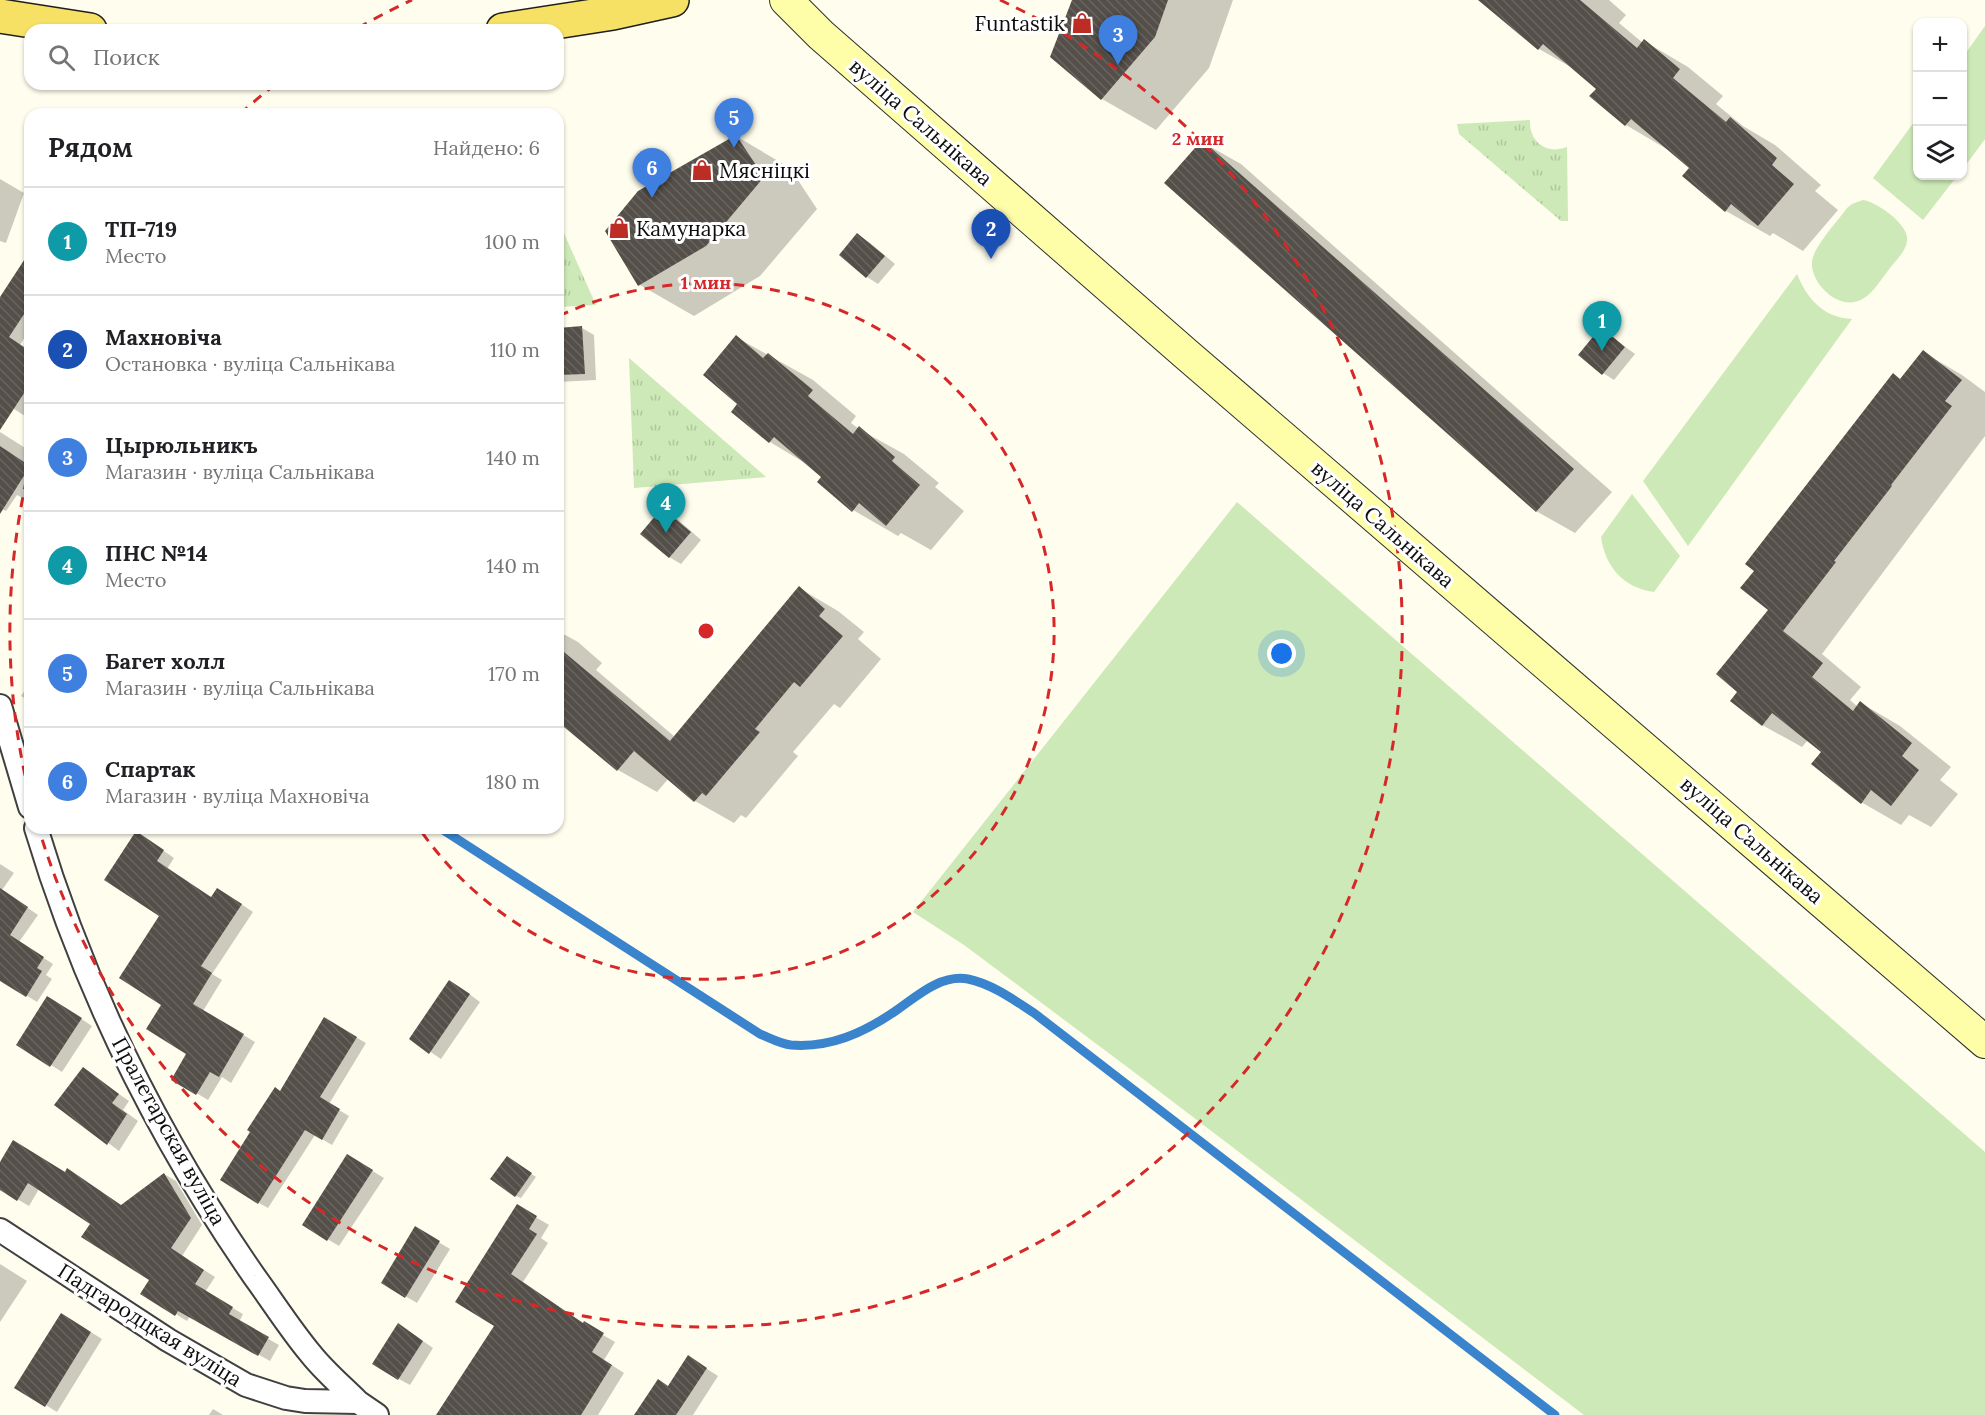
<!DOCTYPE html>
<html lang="ru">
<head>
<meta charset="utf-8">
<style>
  :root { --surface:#fff; --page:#f2f2f2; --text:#202124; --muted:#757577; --line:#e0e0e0; --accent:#bc2d26 }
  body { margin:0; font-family:Lora,serif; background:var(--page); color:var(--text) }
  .controls { position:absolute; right:18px; top:18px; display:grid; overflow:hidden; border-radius:12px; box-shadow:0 2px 4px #0004 }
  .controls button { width:54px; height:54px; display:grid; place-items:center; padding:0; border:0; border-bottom:2px solid var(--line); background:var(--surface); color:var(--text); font:30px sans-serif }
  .you { position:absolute; left:1282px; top:654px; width:21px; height:21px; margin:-15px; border:4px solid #fff; border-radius:50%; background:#1a73e8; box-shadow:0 0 0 9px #1a73e833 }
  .badge { display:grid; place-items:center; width:39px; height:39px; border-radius:50%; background:var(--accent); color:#fff; font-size:20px; font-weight:700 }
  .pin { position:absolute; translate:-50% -50px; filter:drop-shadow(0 2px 3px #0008) }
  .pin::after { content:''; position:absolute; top:32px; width:21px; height:18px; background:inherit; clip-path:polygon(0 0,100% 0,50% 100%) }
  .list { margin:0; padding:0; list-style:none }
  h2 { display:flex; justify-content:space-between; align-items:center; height:78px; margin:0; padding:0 24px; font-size:26px }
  h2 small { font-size:20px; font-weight:400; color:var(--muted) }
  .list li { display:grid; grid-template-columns:39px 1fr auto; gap:18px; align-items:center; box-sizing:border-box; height:108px; padding:0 24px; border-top:2px solid var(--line) }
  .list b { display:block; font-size:22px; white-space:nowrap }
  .list p { margin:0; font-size:20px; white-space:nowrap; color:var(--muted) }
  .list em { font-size:20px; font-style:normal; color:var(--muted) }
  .icon { flex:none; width:33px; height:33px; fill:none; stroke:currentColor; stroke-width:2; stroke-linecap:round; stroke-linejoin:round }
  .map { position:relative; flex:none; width:1985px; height:1415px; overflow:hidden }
  .search { position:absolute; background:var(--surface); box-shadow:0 2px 4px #0004; left:24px; top:24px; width:540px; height:66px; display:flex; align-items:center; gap:15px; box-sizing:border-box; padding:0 21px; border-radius:18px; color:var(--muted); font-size:22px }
  .panel { position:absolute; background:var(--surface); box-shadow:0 2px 4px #0004; left:24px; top:108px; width:540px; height:726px; border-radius:18px }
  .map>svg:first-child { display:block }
  .grass { fill:#cce9b7 }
  .park { fill:url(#park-tufts) }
  .shadow { fill:#0003 }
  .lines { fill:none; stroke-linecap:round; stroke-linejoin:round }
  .stream { stroke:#3984cc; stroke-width:9 }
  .building { fill:url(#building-back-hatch) }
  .street-casing { stroke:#404040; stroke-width:26 }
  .secondary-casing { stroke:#2f2f2f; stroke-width:34 }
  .primary-casing { stroke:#1e1e1e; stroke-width:36 }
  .street { stroke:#fff; stroke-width:22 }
  .secondary { stroke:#fefda8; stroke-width:32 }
  .primary { stroke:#f7e164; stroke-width:33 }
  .ring { fill:none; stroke:#d62828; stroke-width:3; stroke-dasharray:10 8 }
  .labels { text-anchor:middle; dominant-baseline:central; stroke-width:6; stroke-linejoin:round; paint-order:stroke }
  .poi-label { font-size:21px; fill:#0d0d0d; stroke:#fff; text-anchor:start }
  .street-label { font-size:21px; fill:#0d0d0d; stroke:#fff }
  .centre { fill:#d62828; stroke:#fff; stroke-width:3 }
  .ring-label { font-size:18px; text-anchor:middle; font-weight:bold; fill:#d62828; stroke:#fff; stroke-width:6; stroke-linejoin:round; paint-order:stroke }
</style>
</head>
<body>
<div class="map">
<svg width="1985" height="1415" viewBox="0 0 1985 1415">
  <defs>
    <pattern id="park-tufts" width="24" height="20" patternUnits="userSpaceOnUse" patternTransform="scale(1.5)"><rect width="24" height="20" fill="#cce9b7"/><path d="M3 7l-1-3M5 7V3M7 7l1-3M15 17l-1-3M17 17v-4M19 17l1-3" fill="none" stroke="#aec79c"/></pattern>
    <pattern id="building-back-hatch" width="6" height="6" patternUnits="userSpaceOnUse" patternTransform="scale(1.5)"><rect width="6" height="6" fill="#554f49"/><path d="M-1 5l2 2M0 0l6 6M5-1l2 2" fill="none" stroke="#68645f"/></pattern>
  </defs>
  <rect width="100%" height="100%" fill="#fffded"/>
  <path class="grass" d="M1985 26V139L1963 169V57Z
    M1917 118 1918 176H1957L1923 220 1873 178Z
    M1863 200C1877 202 1910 225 1907 241 1906 251 1896 260 1890 268 1878 283 1867 306 1845 302 1834 300 1826 293 1819 284 1815 278 1811 269 1812 262 1813 247 1838 221 1847 208L1852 204Z
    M1797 274C1807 299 1824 318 1852 319L1688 546 1643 481Z
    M1632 494 1680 556 1654 592C1624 588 1605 567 1601 537Z
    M1237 502 1985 1152V1415H1584L1130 1069 964 945 913 912Z"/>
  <path class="park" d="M1530 120C1529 142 1546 155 1567 147L1568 221H1561L1459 134 1457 124Z
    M558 220 596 305 558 307Z
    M629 358 766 477 634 488Z"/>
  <path class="shadow" d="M1074 0H1233L1209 68 1156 130 1102 99Z
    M1496 0H1609L1626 15 1619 23 1643 43 1644 41 1688 67 1723 96 1716 104 1743 126 1775 145 1821 185 1815 191 1838 210 1803 251 1773 233 1770 236 1726 211 1691 168 1670 151 1626 125 1598 88 1578 71 1539 49Z
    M736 136 790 168 817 209 760 276 694 316 640 285Z
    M1202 142 1241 164 1612 492 1575 533 1536 511Z
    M0 179 24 193 6 243 0 241Z
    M858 235 869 242 895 264 878 284 867 277 841 255Z
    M30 253V329L20 345 30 352V408L25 416 0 400V299Z
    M582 328 594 335 596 380 558 382V329Z
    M1601 329 1635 354 1614 380 1603 373Z
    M736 337 813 380 856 416 851 423 859 429 904 454 939 483 935 487 964 511 931 550 901 533 898 536 853 510 819 482 823 477 810 466 770 442 733 411 739 404Z
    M1923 352 1962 375 1985 392V436L1822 654 1861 687 1850 700 1858 707 1861 703 1900 726 1951 767 1940 780 1958 794 1931 827 1909 815 1901 825 1861 802 1823 752 1808 740 1802 747 1762 725 1739 691 1770 610 1894 375 1901 380Z
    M0 432 30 451V455L24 463 30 467V491L25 499 17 495 6 511 0 508Z
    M662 510 674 516 701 540 681 564 669 557Z
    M799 588 838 611 864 632 858 639 881 659 840 708 834 704 793 752 798 756 746 818 741 815 734 823 695 801 669 778 657 792 618 770 558 719V631L578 642 602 663 596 670 675 737Z
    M30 683V701L21 696Z
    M148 840 174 858 167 869 212 899 229 896 253 912 212 974 222 980 203 1011 255 1042 231 1083 222 1077 208 1100 173 1079 188 1053 163 1004 161 916Z
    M0 864 14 873 2 890 38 915 19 942 53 964 46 975 52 979 37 1002 0 979Z
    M461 988 480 1002 441 1059 411 1039Z
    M59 1004 92 1026 62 1072 18 1044Z
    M325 1019 366 1043 329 1104 349 1116 332 1145 315 1135 268 1208 259 1203Z
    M83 1069 129 1101 123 1110 138 1121 119 1151 56 1104Z
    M512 1161 536 1177 521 1198 516 1196Z
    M358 1162 384 1178 339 1246 304 1225Z
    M0 1164 122 1207 164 1174 176 1181 202 1225 182 1256 215 1277 205 1292 243 1314 239 1322 279 1345 270 1361 190 1316 187 1321 142 1293 151 1279 92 1223 39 1189 29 1206 0 1189Z
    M517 1206 549 1225 541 1238 548 1243 523 1282 584 1324 615 1342 604 1360 624 1373 598 1415H452L496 1325Z
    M415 1228 450 1249 417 1303 383 1283Z
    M0 1264 27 1281 0 1322Z
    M73 1321 102 1339 57 1412 16 1387Z
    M410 1332 433 1348 410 1385 399 1379Z
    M701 1365 718 1376 693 1415H639L669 1387Z
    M213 1409 223 1415H209Z"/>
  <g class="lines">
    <path class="stream" d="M440 828 760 1034C770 1038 781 1044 791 1045 830 1048 863 1033 894 1012 916 997 940 974 968 979 992 984 1014 1000 1034 1013L1555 1415"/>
  </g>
  <path class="building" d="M1072 0H1168L1155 37 1101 100 1050 57Z
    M1478 0H1580L1637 48 1644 39 1680 69 1673 78 1726 122 1730 117 1777 158 1772 165 1794 184 1758 226 1731 204 1725 212 1682 176 1689 168 1631 119 1625 126 1589 96 1596 89 1543 44 1538 50Z
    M736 135 764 177 706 246 638 286 605 231 638 191Z
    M1202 140 1574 469 1536 512 1164 183Z
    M857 233 885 256 866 278 839 255Z
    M30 251V305L9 337 30 351V384L0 430V297Z
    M582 326 585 374 558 375V328Z
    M1601 327 1625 347 1602 375 1578 355Z
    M736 335 763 358 768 353 813 390 808 396 853 434 859 426 895 457 892 461 920 485 886 526 859 503 852 512 817 482 821 477 774 437 769 443 731 412 737 404 703 375Z
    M1923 350 1962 380 1945 401 1952 406 1891 485 1892 486 1834 561 1836 562 1783 631 1823 663 1812 677 1853 711 1860 701 1912 743 1902 756 1919 770 1891 806 1871 790 1861 804 1811 764 1821 752 1772 713 1762 726 1730 701 1737 692 1716 674 1768 610 1740 588 1754 571 1745 564 1893 373 1900 379Z
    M0 446 30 466 0 514Z
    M662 508 691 532 669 558 640 534Z
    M799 586 825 609 819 616 843 636 800 687 794 682 755 729 760 732 706 796 702 793 694 802 634 751 617 771 558 722V647L670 741Z
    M136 831 164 850 157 861 211 897 217 888 242 904 201 966 212 973 193 1004 244 1034 219 1077 210 1072 196 1095 171 1080 186 1054 146 1029 161 1005 119 978 159 916 104 880Z
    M0 888 28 907 10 935 44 957 37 968 42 971 26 997 0 981Z
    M449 980 470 994 429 1054 409 1039Z
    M47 996 82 1018 50 1067 16 1045Z
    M324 1017 357 1037 320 1097 340 1109 322 1140 305 1130 258 1204 220 1180 250 1132 247 1130 275 1087 280 1091Z
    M83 1067 119 1094 112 1103 127 1114 107 1145 54 1105Z
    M13 1140 65 1172 67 1168 121 1205 164 1173 191 1218 171 1248 204 1270 195 1284 233 1307 229 1314 269 1337 258 1356 178 1311 175 1316 140 1294 149 1280 81 1237 90 1224 28 1183 17 1201 0 1190V1162Z
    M347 1154 373 1170 327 1241 302 1225Z
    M507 1156 532 1173 515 1197 490 1179Z
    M517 1204 537 1216 529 1229 537 1234 511 1274 583 1323 584 1321 604 1333 592 1352 612 1365 581 1415H436L494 1326 455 1302Z
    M415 1226 440 1241 405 1298 381 1283Z
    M61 1313 91 1332 45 1407 14 1388Z
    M398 1323 423 1341 398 1380 372 1364Z
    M688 1355 707 1368 676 1415H634L658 1379 668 1386Z"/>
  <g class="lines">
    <defs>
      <path id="street" d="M0 706 30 807
        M36 828C84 988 159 1139 254 1276 273 1302 290 1329 310 1353 324 1371 342 1386 358 1402
        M0 1230 168 1340 246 1385 286 1398 305 1401 358 1402 377 1415"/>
      <path id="secondary" d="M786 0 821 35 1186 354 1985 1042"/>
      <path id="primary" d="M0 16 90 30
        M503 30 613 13 672 0"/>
    </defs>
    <use href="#street" class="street-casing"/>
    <use href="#secondary" class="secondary-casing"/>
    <use href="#primary" class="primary-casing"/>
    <use href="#street" class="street"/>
    <use href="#secondary" class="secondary"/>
    <use href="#primary" class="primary"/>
  </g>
  <g class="ring">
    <path d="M559 316A348 348 0 1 1 419 828"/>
    <path d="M29 793A696 696 0 0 1 29 469M240 114A696 696 0 0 1 273 86M358 28A696 696 0 0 1 412 0M1000 0A696 696 0 1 1 39 829"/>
  </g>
  <defs>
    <symbol id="shop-bare" viewBox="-9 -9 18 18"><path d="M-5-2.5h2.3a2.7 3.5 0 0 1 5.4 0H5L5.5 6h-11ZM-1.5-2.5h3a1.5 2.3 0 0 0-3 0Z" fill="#bc2d26" stroke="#fff" stroke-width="2.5" paint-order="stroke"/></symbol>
  </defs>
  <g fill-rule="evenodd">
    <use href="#shop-bare" x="1067" y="8" width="30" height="30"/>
    <use href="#shop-bare" x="687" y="155" width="30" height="30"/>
    <use href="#shop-bare" x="604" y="213" width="30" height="30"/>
  </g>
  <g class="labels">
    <g class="poi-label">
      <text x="1065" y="23" text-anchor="end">Funtastik</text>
      <text x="719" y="170">Мясніцкі</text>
      <text x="636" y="228">Камунарка</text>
    </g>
    <g class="street-label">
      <text transform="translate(921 122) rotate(41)">вуліца Сальнікава</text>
      <text transform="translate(1383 524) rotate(41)">вуліца Сальнікава</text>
      <text transform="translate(1752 840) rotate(41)">вуліца Сальнікава</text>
      <text transform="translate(169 1131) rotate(61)">Пралетарская вуліца</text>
      <text transform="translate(150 1325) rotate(32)">Падгародцкая вуліца</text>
    </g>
  </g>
  <circle cx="706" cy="631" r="9" class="centre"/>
  <g class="ring-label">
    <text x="1198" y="145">2 мин</text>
    <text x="706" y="289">1 мин</text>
  </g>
</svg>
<div class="controls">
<button>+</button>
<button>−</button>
<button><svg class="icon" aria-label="layers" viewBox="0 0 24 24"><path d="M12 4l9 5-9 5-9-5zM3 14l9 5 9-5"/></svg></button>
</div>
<div class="you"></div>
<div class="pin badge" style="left:1602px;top:351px;background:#0f9aa8">1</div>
<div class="pin badge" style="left:991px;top:259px;background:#1a4fb4">2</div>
<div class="pin badge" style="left:1118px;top:65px;background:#3f7fe0">3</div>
<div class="pin badge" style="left:666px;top:533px;background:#0f9aa8">4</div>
<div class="pin badge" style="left:734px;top:148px;background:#3f7fe0">5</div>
<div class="pin badge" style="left:652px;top:198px;background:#3f7fe0">6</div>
<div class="search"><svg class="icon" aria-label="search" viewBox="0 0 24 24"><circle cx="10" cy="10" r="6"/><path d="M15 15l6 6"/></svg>Поиск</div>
<section class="panel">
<h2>Рядом<small>Найдено: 6</small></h2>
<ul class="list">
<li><span class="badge" style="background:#0f9aa8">1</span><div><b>ТП-719</b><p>Место</p></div><em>100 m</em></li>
<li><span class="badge" style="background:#1a4fb4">2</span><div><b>Махновіча</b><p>Остановка · вуліца Сальнікава</p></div><em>110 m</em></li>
<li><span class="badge" style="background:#3f7fe0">3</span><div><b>Цырюльникъ</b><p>Магазин · вуліца Сальнікава</p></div><em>140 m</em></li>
<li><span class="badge" style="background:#0f9aa8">4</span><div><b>ПНС №14</b><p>Место</p></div><em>140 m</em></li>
<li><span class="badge" style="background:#3f7fe0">5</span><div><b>Багет холл</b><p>Магазин · вуліца Сальнікава</p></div><em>170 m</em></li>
<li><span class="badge" style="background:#3f7fe0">6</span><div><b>Спартак</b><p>Магазин · вуліца Махновіча</p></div><em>180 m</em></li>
</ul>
</section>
</div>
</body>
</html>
